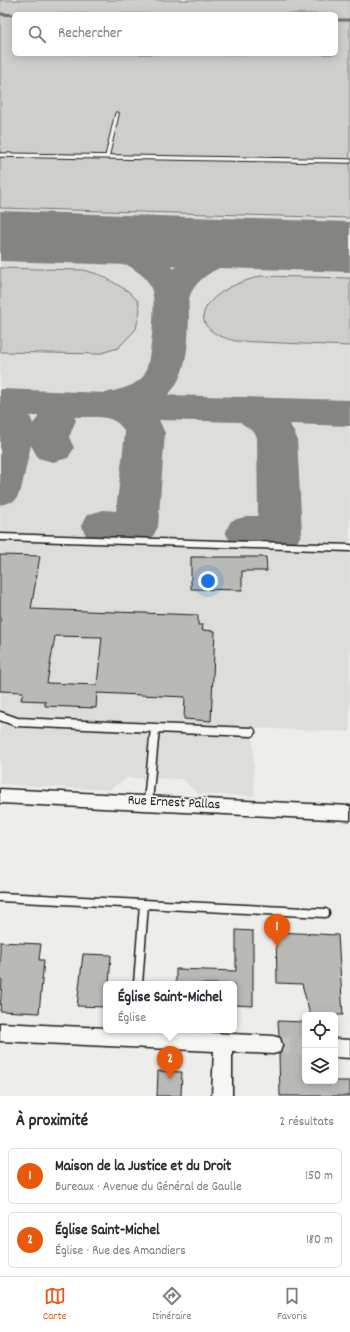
<!DOCTYPE html>
<html lang="fr">
<head>
<meta charset="utf-8">
<style>
  :root { --surface:#fff; --page:#f7f7f7; --text:#2b2b33; --muted:#7c7c81; --line:#e1e1e2; --accent:#ea580c }
  body { margin:0; font-family:Dekko,sans-serif; background:var(--page); color:var(--text) }
  .controls { position:absolute; right:12px; bottom:12px; display:grid; overflow:hidden; border-radius:6px; box-shadow:0 2px 10px #0003 }
  .controls button { width:36px; height:36px; display:grid; place-items:center; padding:0; border:0; border-bottom:1px solid var(--line); background:var(--surface); color:var(--text); font:20px sans-serif }
  .you { position:absolute; left:208px; top:581px; width:14px; height:14px; margin:-10px; border:3px solid #fff; border-radius:50%; background:#1a73e8; box-shadow:0 0 0 6px #1a73e833 }
  .badge { display:grid; place-items:center; width:26px; height:26px; border-radius:50%; background:var(--accent); color:#fff; font-size:13px; font-weight:700 }
  .pin { position:absolute; translate:-50% -33px; filter:drop-shadow(0 1px 2px #0008) }
  .pin::after { content:''; position:absolute; top:21px; width:14px; height:12px; background:inherit; clip-path:polygon(0 0,100% 0,50% 100%) }
  .popup { position:absolute; left:103px; top:981px; width:134px; height:52px; box-sizing:border-box; display:grid; place-content:center; border-radius:6px; background:var(--surface); filter:drop-shadow(0 1px 3px #0005); font-size:13px; white-space:nowrap; color:var(--muted) }
  .popup b { font-size:15px; color:var(--text) }
  .popup::after { content:''; position:absolute; left:50%; top:100%; margin-left:-8px; border:8px solid transparent; border-top-color:var(--surface) }
  .list { margin:0; padding:0; list-style:none }
  h2 { display:flex; justify-content:space-between; align-items:center; height:52px; margin:0; padding:0 16px; font-size:17px }
  h2 small { font-size:13px; font-weight:400; color:var(--muted) }
  .list li { display:grid; grid-template-columns:26px 1fr auto; gap:12px; align-items:center; box-sizing:border-box; height:56px; margin:0 8px 8px; padding:0 8px; border:1px solid var(--line); border-radius:6px }
  .list b { display:block; font-size:15px; white-space:nowrap }
  .list p { margin:0; font-size:13px; white-space:nowrap; color:var(--muted) }
  .list em { font-size:13px; font-style:normal; color:var(--muted) }
  .icon { flex:none; width:22px; height:22px; fill:none; stroke:currentColor; stroke-width:2; stroke-linecap:round; stroke-linejoin:round }
  .map { position:relative; flex:none; width:350px; height:1096px; overflow:hidden }
  .search { position:absolute; background:var(--surface); box-shadow:0 2px 10px #0003; left:12px; right:12px; top:12px; height:44px; display:flex; align-items:center; gap:10px; box-sizing:border-box; padding:0 14px; border-radius:6px; color:var(--muted); font-size:15px }
  .sheet { height:180px; background:var(--surface) }
  nav { display:flex; justify-content:space-around; align-items:center; box-sizing:border-box; height:56px; border-top:1px solid var(--line); background:var(--surface); font-size:11px; color:var(--muted) }
  nav a { display:grid; justify-items:center; gap:2px }
  nav .on { color:var(--accent) }
  .map>svg:first-child { display:block }
  .built { fill:#ddddda; fill-rule:evenodd }
  .green { fill:#cececb; stroke:#757574; fill-rule:evenodd }
  .lines { fill:none; stroke-linecap:round; stroke-linejoin:round }
  .stream { stroke:#6f6f6d; stroke-width:3 }
  .taxiway { fill:#848482; fill-rule:evenodd }
  .runway { fill:#848482; fill-rule:evenodd }
  .building { fill:#b9b9b6; stroke:#1c1c1c; fill-rule:evenodd }
  .minor-tunnel { stroke:#c3c3c0; stroke-width:17; stroke-dasharray:17 8; stroke-linecap:butt }
  .service-far2-casing { stroke:#1c1c1c; stroke-width:5.5 }
  .service-far1-casing { stroke:#1c1c1c; stroke-width:9 }
  .service-casing { stroke:#1c1c1c; stroke-width:11 }
  .minor-casing { stroke:#1c1c1c; stroke-width:3 }
  .service-far2 { stroke:#f6f6f2; stroke-width:3.5 }
  .service-far1 { stroke:#f6f6f2; stroke-width:6 }
  .service { stroke:#f6f6f2; stroke-width:8 }
  .minor { fill:#f6f6f2; fill-rule:evenodd }
  .labels { text-anchor:middle; dominant-baseline:central; stroke-width:3; stroke-linejoin:round; paint-order:stroke }
  .near-street-label { font-size:14px; fill:#1c1c1c; stroke:#f6f6f2 }
</style>
</head>
<body>
<div class="map">
<svg width="350" height="1096" viewBox="0 0 350 1096">
  <rect width="100%" height="100%" fill="#edede9"/>
  <filter id="ink" filterUnits="userSpaceOnUse"><feTurbulence type="fractalNoise" baseFrequency=".025" numOctaves="2"/><feDisplacementMap in="SourceGraphic" scale="8" xChannelSelector="R" yChannelSelector="G"/><feConvolveMatrix kernelMatrix="1 2 1 2 8 2 1 2 1" color-interpolation-filters="sRGB"/></filter>
  <g filter="url(#ink)">
    <path class="built" d="M0 0H350V732L253 728 254 796 198 794 182 779 126 778 109 790 0 784ZM14 14H336V54H14Z"/>
    <path class="green" d="M0 0H350V218L0 208ZM14 14H336V54H14Z
      M0 268 84 270 101 275 128 291 138 301 140 310 136 329 118 348 98 354 0 352Z
      M260 276 350 278V346L236 341C199 333 191 311 225 290 236 283 249 280 260 276Z"/>
    <g class="lines">
      <path class="stream" d="M0 14 14 15
        M336 20H350"/>
      <path class="taxiway" d="M65 228C101 233 149 239 174 269 197 246 261 230 292 238L297 245 292 252C270 257 247 257 226 265 211 271 193 282 189 299 188 304 189 312 189 317 188 344 188 374 168 395L350 400V426L290 424 297 438 302 533 296 544C274 551 253 550 231 543L225 532 231 521 247 516H258L257 438 255 433 240 422 159 420 165 433 158 527 152 538C130 545 109 544 87 537L81 526 87 515 103 510 116 511 125 433C116 412 93 418 74 417L76 420 69 437 74 448 68 458 53 462 38 458 31 445 21 490 15 501 0 505V389L106 393C119 389 136 387 144 375 151 364 155 309 153 296 152 289 149 282 144 277 118 253 86 253 53 245L48 238 53 231ZM30 416H39L33 424Z"/>
      <path class="runway" d="M0 211 350 222V272L0 261Z"/>
    </g>
    <path class="building" d="M0 555 40 556 31 609 198 615V625H203L202 630 215 631 211 721 184 719 185 697 97 693 96 708 45 706V701L21 700 23 692 0 691ZM55 636 102 637 97 685 47 683Z
      M191 557H266L267 571H242V590L191 589Z
      M236 930 253 931V1006L234 1005V984H176V969L236 971Z
      M276 932 338 935 343 1015H310L302 984 277 983Z
      M0 942 41 944 39 960H44L39 1013 0 1011 2 980H0Z
      M83 954 111 955 109 984H106V1007L77 1006Z
      M278 1021 305 1022V1081H350V1096H280L279 1054 281 1052 283 1045 281 1038 279 1036Z
      M158 1071 182 1072 181 1096H157Z"/>
    <g class="lines">
      <path class="minor-tunnel" d="M273 1045 305 1047"/>
      <defs>
        <path id="service-far2" d="M0 155 350 161
          M107 157 117 114"/>
        <path id="service-far1" d="M0 537 350 548"/>
        <path id="service" d="M0 716 17 722 155 728 148 802
          M155 728 251 732
          M0 897 325 913
          M138 984 144 904"/>
        <path id="minor" d="M0 789 350 806V820L0 803Z
          M0 1023 106 1028V1030H152L273 1036 280 1038 282 1045 280 1052 273 1054 232 1052V1096H212L214 1051 0 1041Z
          M335 1039 350 1040V1058L335 1057Z"/>
      </defs>
      <use href="#service-far2" class="service-far2-casing"/>
      <use href="#service-far1" class="service-far1-casing"/>
      <use href="#service" class="service-casing"/>
      <use href="#minor" class="minor-casing"/>
      <use href="#service-far2" class="service-far2"/>
      <use href="#service-far1" class="service-far1"/>
      <use href="#service" class="service"/>
      <use href="#minor" class="minor"/>
    </g>
  </g>
  <g class="labels">
    <g class="near-street-label">
      <text transform="translate(174 803) rotate(3)">Rue Ernest Pallas</text>
    </g>
  </g>
</svg>
<div class="controls">
<button><svg class="icon" aria-label="locate" viewBox="0 0 24 24"><circle cx="12" cy="12" r="6"/><path d="M12 2v4M12 18v4M2 12h4M18 12h4"/></svg></button>
<button><svg class="icon" aria-label="layers" viewBox="0 0 24 24"><path d="M12 4l9 5-9 5-9-5zM3 14l9 5 9-5"/></svg></button>
</div>
<div class="you"></div>
<div class="pin badge" style="left:277px;top:947px">1</div>
<div class="pin badge" style="left:170px;top:1079px">2</div>
<div class="popup"><b>Église Saint-Michel</b>Église</div>
<div class="search"><svg class="icon" aria-label="search" viewBox="0 0 24 24"><circle cx="10" cy="10" r="6"/><path d="M15 15l6 6"/></svg>Rechercher</div>
</div>
<section class="sheet">
<h2>À proximité<small>2 résultats</small></h2>
<ul class="list">
<li><span class="badge">1</span><div><b>Maison de la Justice et du Droit</b><p>Bureaux · Avenue du Général de Gaulle</p></div><em>150 m</em></li>
<li><span class="badge">2</span><div><b>Église Saint-Michel</b><p>Église · Rue des Amandiers</p></div><em>180 m</em></li>
</ul>
</section>
<nav>
<a class="on"><svg class="icon" aria-label="map" viewBox="0 0 24 24"><path d="M3 6l6-2 6 2 6-2v14l-6 2-6-2-6 2zM9 4v14M15 6v14"/></svg>Carte</a>
<a><svg class="icon" aria-label="directions" viewBox="0 0 24 24"><path d="M12 3l9 9-9 9-9-9zM9 14v-3h6M13 9l2 2-2 2"/></svg>Itinéraire</a>
<a><svg class="icon" aria-label="saved" viewBox="0 0 24 24"><path d="M7 4h10v16l-5-4-5 4z"/></svg>Favoris</a>
</nav>
</body>
</html>
